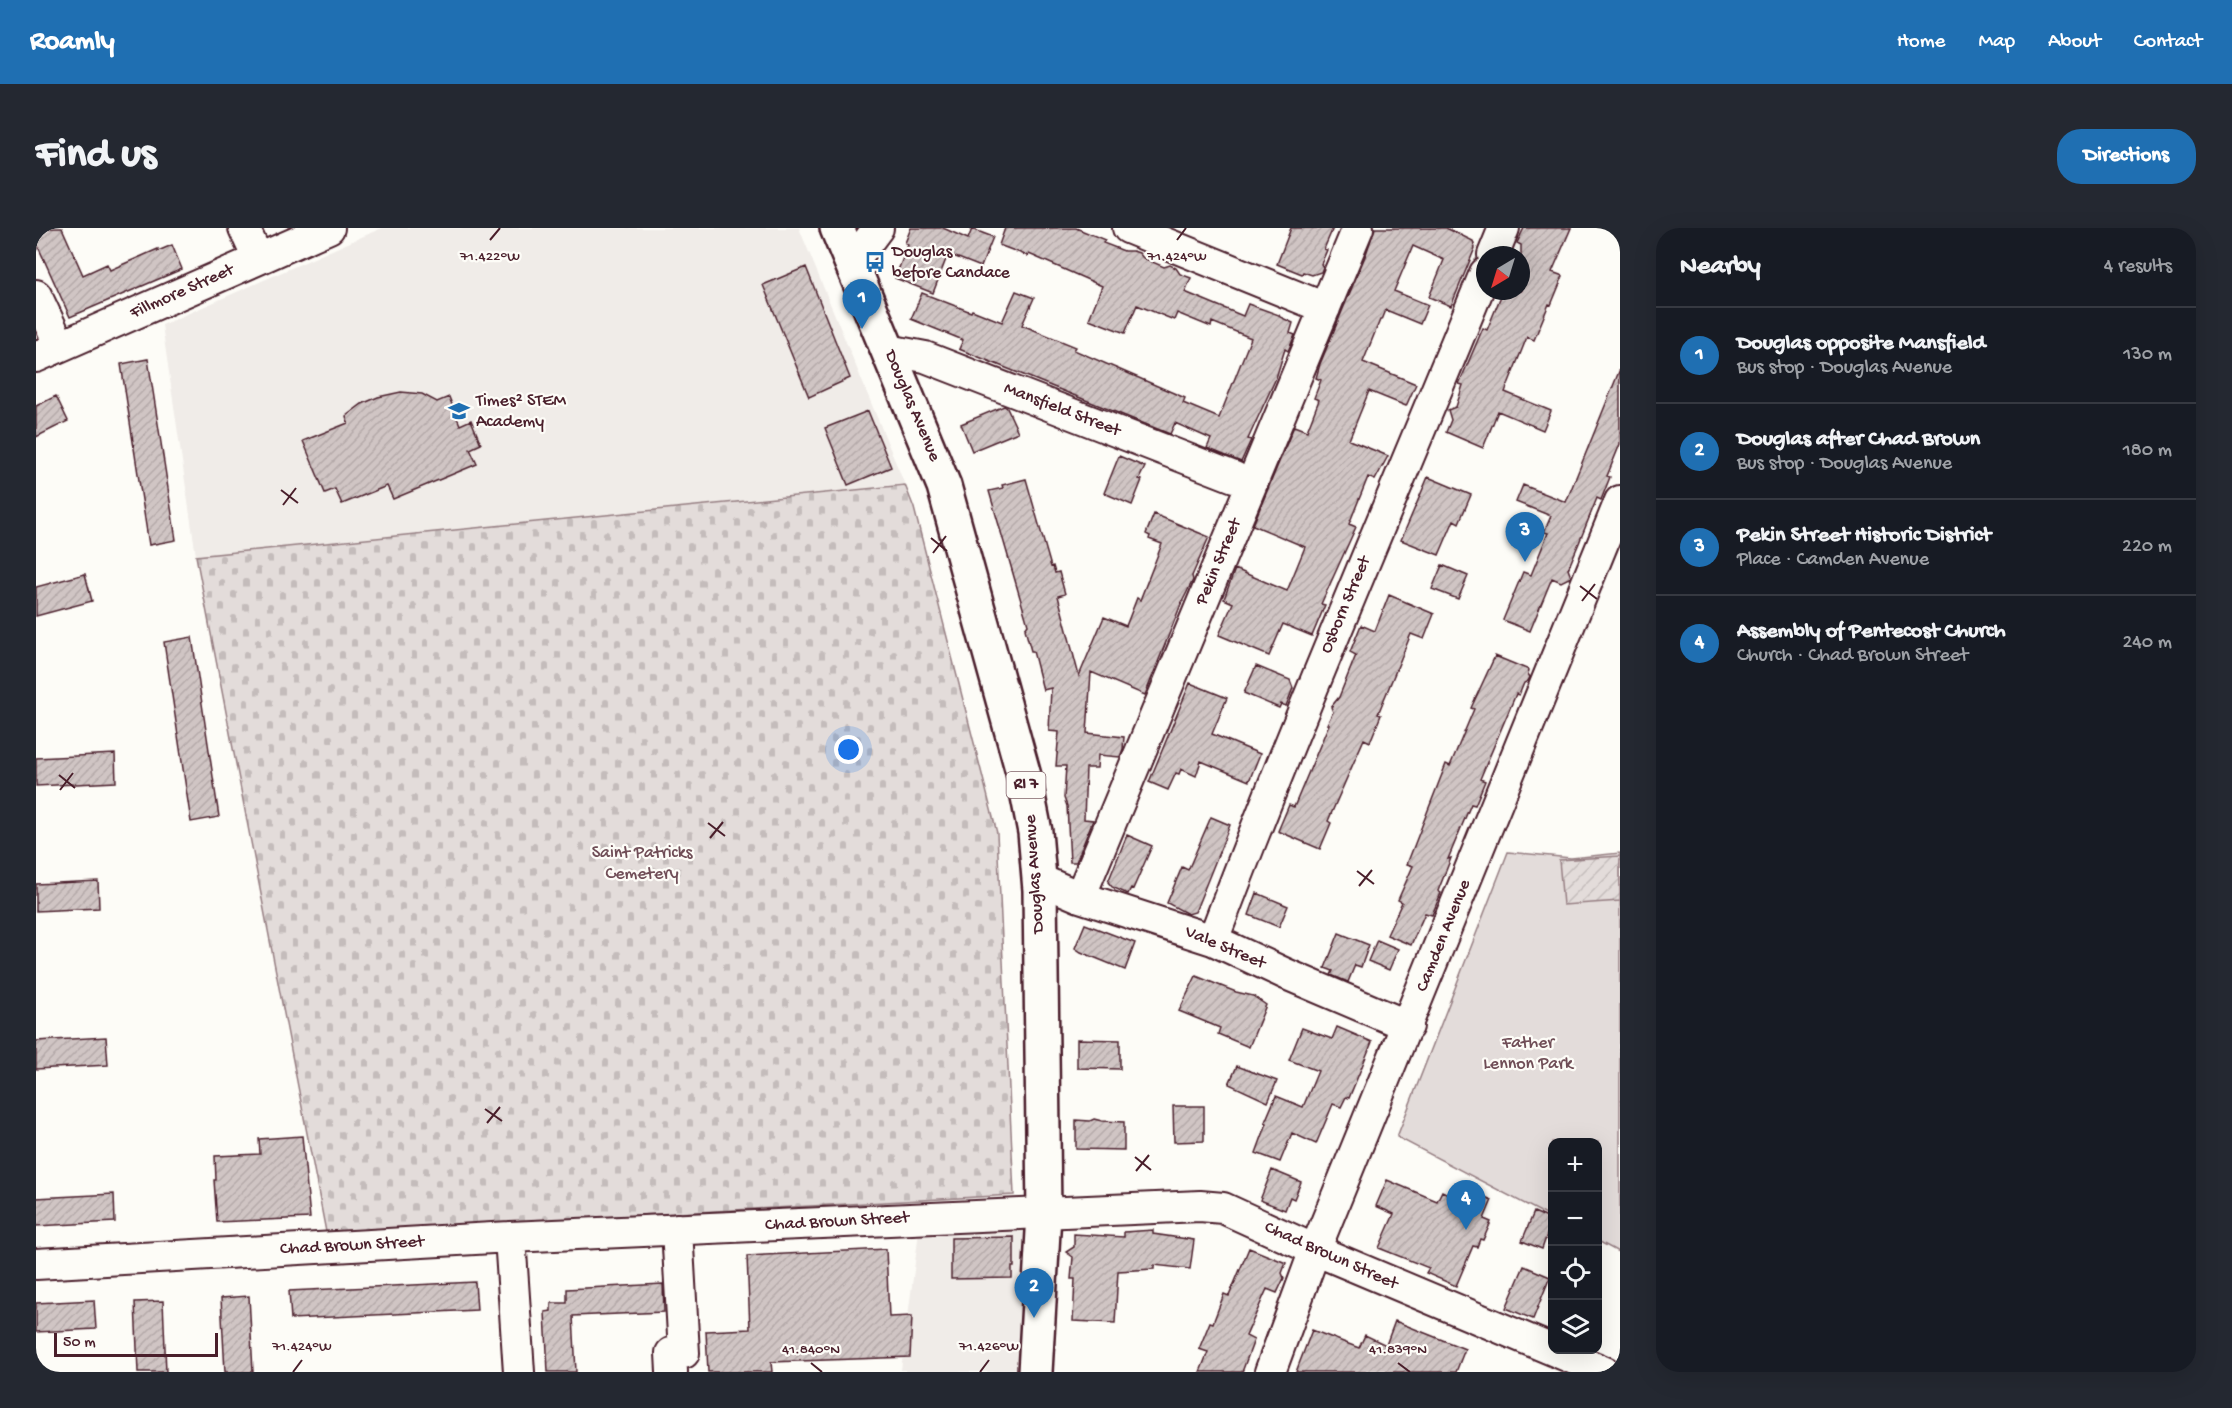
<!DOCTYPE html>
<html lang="en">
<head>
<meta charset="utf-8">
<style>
  :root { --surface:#171b24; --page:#242831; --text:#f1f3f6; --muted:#9ea1a6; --line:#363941; --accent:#1f6fb2 }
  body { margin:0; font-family:"Gochi Hand",sans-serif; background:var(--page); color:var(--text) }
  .controls { position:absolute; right:18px; bottom:18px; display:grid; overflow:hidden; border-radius:12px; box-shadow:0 6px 24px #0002 }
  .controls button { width:54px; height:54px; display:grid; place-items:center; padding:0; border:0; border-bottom:2px solid var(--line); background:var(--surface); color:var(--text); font:30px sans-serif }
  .compass { position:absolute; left:1440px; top:18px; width:54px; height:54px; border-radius:50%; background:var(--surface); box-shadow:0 6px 24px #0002; rotate:218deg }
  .scale { position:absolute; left:18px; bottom:15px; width:164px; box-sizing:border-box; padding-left:6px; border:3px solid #4a1f2b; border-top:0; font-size:16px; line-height:21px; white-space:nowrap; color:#4a1f2b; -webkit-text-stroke:4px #fdfcf7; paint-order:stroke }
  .you { position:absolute; left:813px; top:522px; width:21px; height:21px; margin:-15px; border:4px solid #fff; border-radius:50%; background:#1a73e8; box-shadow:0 0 0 9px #1a73e833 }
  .badge { display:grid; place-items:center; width:39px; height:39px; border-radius:50%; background:var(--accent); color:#fff; font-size:20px; font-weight:700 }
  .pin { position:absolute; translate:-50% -50px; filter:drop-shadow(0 2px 3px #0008) }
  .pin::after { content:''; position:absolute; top:32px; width:21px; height:18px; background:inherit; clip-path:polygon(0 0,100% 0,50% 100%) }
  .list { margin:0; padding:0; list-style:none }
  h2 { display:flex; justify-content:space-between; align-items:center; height:78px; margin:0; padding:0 24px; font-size:26px }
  h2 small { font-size:20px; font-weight:400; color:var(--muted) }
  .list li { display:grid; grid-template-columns:39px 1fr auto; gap:18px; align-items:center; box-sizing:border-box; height:96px; padding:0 24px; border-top:2px solid var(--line) }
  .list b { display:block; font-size:22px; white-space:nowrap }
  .list p { margin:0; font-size:20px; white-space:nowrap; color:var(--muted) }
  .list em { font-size:20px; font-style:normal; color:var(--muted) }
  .icon { flex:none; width:33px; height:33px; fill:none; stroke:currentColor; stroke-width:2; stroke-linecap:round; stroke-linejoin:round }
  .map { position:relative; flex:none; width:1584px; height:1144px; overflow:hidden; border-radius:24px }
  header { display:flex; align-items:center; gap:36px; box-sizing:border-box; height:84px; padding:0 30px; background:var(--accent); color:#fff }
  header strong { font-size:28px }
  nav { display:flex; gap:33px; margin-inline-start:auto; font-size:21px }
  .intro { display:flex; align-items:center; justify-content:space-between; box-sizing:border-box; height:144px; padding:0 36px }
  h1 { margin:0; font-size:42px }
  .button { padding:15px 27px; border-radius:24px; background:var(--accent); color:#fff; font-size:21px; font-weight:700 }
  main { display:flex; gap:36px; padding:0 36px }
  aside { flex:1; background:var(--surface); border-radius:24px; box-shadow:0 6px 24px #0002 }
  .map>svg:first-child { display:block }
  .built { fill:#f0ece8 }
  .cemetery { fill:url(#cemetery-stones); stroke:#967e82; stroke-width:1.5 }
  .park { fill:#e3dcda; stroke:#967e82; stroke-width:1.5 }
  .garden { fill:url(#garden-furrows); stroke:#967e82; stroke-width:1.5 }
  .building { fill:url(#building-hatch); stroke:#4a1f2b; stroke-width:1.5 }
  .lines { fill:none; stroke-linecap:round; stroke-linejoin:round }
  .minor-casing { stroke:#4a1f2b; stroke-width:34 }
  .major-casing { stroke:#4a1f2b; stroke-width:38 }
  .minor { stroke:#fdfcf7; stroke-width:30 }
  .major { stroke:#fdfcf7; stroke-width:33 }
  .ticks { fill:none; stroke:#4a1f2b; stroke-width:2 }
  .labels { text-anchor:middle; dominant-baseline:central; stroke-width:4.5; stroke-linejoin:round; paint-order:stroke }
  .shield { fill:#fdfcf7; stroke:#806168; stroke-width:1.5 }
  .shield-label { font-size:16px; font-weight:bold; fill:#4a1f2b }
  .poi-label { font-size:18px; fill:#4a1f2b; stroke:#fdfcf7; text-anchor:start }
  .street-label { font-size:18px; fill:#4a1f2b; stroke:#fdfcf7 }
  .park-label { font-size:18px; fill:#704e57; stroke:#fdfcf7 }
  .ticks-label { font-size:15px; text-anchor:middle; fill:#4a1f2b; stroke:#fdfcf7; stroke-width:4.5; stroke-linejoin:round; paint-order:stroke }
</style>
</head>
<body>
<header>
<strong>Roamly</strong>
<nav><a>Home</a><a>Map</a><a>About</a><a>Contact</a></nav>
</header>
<div class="intro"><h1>Find us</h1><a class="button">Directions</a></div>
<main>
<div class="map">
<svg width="1584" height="1144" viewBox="0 0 1584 1144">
  <defs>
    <pattern id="cemetery-stones" width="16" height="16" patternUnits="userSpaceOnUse" patternTransform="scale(1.5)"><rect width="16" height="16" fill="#e3dcda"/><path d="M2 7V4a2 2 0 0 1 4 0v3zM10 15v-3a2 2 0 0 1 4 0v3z" fill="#c4bcbb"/></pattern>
    <pattern id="garden-furrows" width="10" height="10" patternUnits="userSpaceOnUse" patternTransform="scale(1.5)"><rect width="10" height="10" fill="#e3dcda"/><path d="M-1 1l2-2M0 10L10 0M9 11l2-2" fill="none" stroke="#c4bcbb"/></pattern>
    <pattern id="building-hatch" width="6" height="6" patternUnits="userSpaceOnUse" patternTransform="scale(1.5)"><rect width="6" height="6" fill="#d0c5c4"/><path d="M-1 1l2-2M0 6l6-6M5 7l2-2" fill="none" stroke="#b4a9a9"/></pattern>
  </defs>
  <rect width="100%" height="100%" fill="#fdfcf7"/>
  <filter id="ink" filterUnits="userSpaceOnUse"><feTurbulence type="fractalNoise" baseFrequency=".0167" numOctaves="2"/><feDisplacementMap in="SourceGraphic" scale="12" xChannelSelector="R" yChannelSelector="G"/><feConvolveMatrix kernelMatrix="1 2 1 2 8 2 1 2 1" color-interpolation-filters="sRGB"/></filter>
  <g filter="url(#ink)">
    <path class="built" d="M346 0H763L869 257 160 328 126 97Z
      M1010 981 1001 1144H869V1142H865L885 988Z"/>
    <path class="cemetery" d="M869 257 878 280 961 605 978 967 290 1004 160 328Z"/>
    <path class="park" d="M1472 624 1535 630 1584 625V1025L1562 1013V914H1516V990L1361 909Z"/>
    <path class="garden" d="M1584 628V673L1527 677 1523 632Z"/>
    <path class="building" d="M0 0H26L47 47 71 36 74 42 122 21V23L136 17 146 41 34 89 0 14Z
      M875 0H907L932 11 936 1 957 9 945 39 912 26 897 65 859 50 872 17 869 15Z
      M969 0H1040L1069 12 1067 15 1088 23H1097L1103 25 1107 30 1128 39 1134 37 1140 40 1144 46 1155 50 1149 64 1207 88 1212 76 1243 87 1244 89 1257 95 1254 105 1259 107 1252 123 1249 121 1240 150 1212 211 1215 212 1205 234 1171 220 1175 211 1139 195 1134 206 923 121 927 112 875 91 886 65 935 84 936 82 966 94 980 63 998 70 986 97 1040 119 1038 122 1149 170 1147 175 1183 190 1215 110 1176 94 1175 99 1141 85 1138 92 1101 77 1089 105 1053 91 1066 58 993 26 992 28 963 17Z
      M1255 0H1297L1288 21 1291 22 1285 36 1287 39 1285 44 1276 47 1267 44 1266 46 1241 36Z
      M1339 0H1410L1437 13 1439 20 1415 78 1393 69 1408 32 1377 18 1358 63 1392 77 1384 96 1350 82 1346 92H1344L1327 134 1380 156 1370 178 1333 163 1313 212 1352 228 1339 252 1332 249 1313 296 1320 299 1285 376 1289 377 1276 408 1247 396 1233 428 1183 407 1197 375 1188 371 1199 341 1251 363 1269 319 1217 297 1258 198 1271 203 1283 172 1278 170 1285 152 1280 150 1284 136 1330 26Z
      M1488 0H1535L1516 44 1527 48 1515 77 1513 76 1498 112 1491 109 1469 164 1515 183 1507 202 1462 183 1447 220 1410 204 1415 192 1412 182 1420 179 1427 157 1423 156 1447 100 1451 102 1467 63H1485V17L1481 15Z
      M770 39 814 150 773 169 727 57Z
      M112 131 140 312 113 317 85 136Z
      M1584 141V216L1571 248 1574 249 1565 272 1561 270 1543 315 1532 341 1535 349 1525 354 1516 350 1494 403 1467 392 1487 344 1495 347 1512 305 1508 304 1515 288 1480 274 1487 257 1530 274Z
      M365 164 386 166 401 174 413 169 424 197 435 192 445 216 434 221 441 236 357 271 351 258 306 276 299 261 289 265 267 213 312 195 310 188 326 176 342 169Z
      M20 168 32 193 0 209V178Z
      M968 178 971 180 982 204 936 223 925 196Z
      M832 183 855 239 812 257 789 200Z
      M1083 228 1109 239 1103 251 1106 252 1096 277 1068 265Z
      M1392 249 1435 267 1423 295 1418 292 1403 327 1365 312Z
      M990 251 1015 339 1017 338 1019 345 1023 344 1029 366 1022 368 1043 448 1068 389 1090 398 1101 370 1104 372 1126 316 1113 311 1114 308 1110 306 1118 286 1173 309 1156 348 1157 352 1145 376 1109 467 1055 444 1051 505 1088 509 1087 521 1084 529 1062 527 1061 540H1050L1048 591 1057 592 1040 634H1034L1031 578 1028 570 1030 538H1020L1023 504 1013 503 1015 460 1007 462 997 423H995L989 401 992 397 953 263 967 260 966 257Z
      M1406 337 1432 348 1422 371 1396 361Z
      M49 346 56 373 0 388V359Z
      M1353 367 1398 386 1388 411 1375 406 1342 486 1345 487 1334 514 1328 511 1292 593 1295 595 1284 621 1242 603 1253 577 1258 579 1293 496H1291L1297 484 1295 479 1303 469 1320 427 1314 424 1325 397 1339 403Z
      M156 409 183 589 155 594 128 414Z
      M1459 428 1493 442 1492 446 1494 449 1492 453 1488 455 1483 467 1480 466 1444 551 1449 553 1439 577 1435 576 1412 631 1415 630 1402 663 1405 665 1396 687 1389 685 1375 717 1351 707 1366 674 1362 672 1377 638 1371 636 1410 536 1414 538 1438 481 1435 480Z
      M1220 438 1254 452 1257 460 1250 478 1245 476 1243 480 1208 465Z
      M1154 455 1191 470 1176 506 1224 526 1213 553 1165 533 1160 548 1145 541 1143 546 1140 545 1132 562 1113 554Z
      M79 526 80 554 0 558V530Z
      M1175 589 1194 597 1159 684 1152 686 1131 675 1146 639 1152 642Z
      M1091 607 1116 618 1097 661 1095 660 1092 666 1076 659 1072 654Z
      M62 653 63 680 0 683V656Z
      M1221 665 1252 678 1243 699 1213 687Z
      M1049 696 1099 715 1089 742 1045 724 1039 720Z
      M1303 705 1333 717 1325 739 1319 737 1312 754 1295 747 1297 743 1289 740Z
      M1341 712 1362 721 1353 742 1332 733Z
      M1160 748 1200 764 1217 768 1230 777 1213 819 1182 806 1184 800 1143 783Z
      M1301 799 1336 814 1313 870 1310 869 1305 879 1297 876 1280 916 1256 905 1244 934 1220 925 1231 895 1229 894 1240 868 1267 879 1282 843 1253 832 1266 800 1296 811Z
      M70 809 72 837 0 841V813Z
      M1041 811 1084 812V841L1041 840Z
      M1201 838 1241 853 1232 874 1193 856Z
      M1137 878H1168V913L1138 914Z
      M1058 891 1066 893 1088 894V922L1040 921V892L1054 893Z
      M266 908 274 990 181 994 178 952H180L179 928 224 926 223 911Z
      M1236 942 1265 954 1258 971 1254 969 1249 982 1224 972Z
      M1351 952 1401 973 1406 963 1422 971 1427 960 1456 972 1448 991 1455 994 1447 1012 1444 1011 1441 1019 1437 1018 1420 1058 1390 1045 1393 1040 1343 1020 1358 986 1340 978Z
      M78 966 79 994 0 998V970Z
      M1498 984 1516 992 1506 1021 1486 1013Z
      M1117 1002V1006L1158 1012 1154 1041 1118 1037V1041L1082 1043 1079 1095 1037 1093 1039 1051H1035L1037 1029 1030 1024 1038 1019V1006L1088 1009V1004Z
      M978 1009V1039H976V1050L915 1051V1010Z
      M1213 1020 1250 1035 1246 1045 1248 1050 1241 1065 1231 1061 1210 1108 1218 1112 1206 1144H1164L1172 1124 1163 1121 1174 1094 1177 1095 1188 1066 1193 1068Z
      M850 1021 853 1089 876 1088 874 1129 735 1134 736 1144H672L670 1103 714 1101 711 1028Z
      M1488 1038 1514 1049 1497 1091 1470 1080Z
      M439 1054 441 1082 255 1091 253 1063Z
      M627 1056 628 1084 537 1088 540 1144H512L509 1084 515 1083V1075H531V1061Z
      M213 1068 217 1144H189L185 1070Z
      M58 1072 60 1101 0 1104V1075Z
      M127 1073 130 1144H102L99 1074Z
      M1359 1093 1429 1121 1420 1144H1260L1276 1102 1323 1120 1329 1107 1350 1117Z"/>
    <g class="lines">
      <defs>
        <path id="minor" d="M208 0 222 31
          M1092 0 1289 80
          M1457 27 1468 0
          M816 35 842 0
          M0 67 24 118
          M852 122 889 129 1198 249
          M0 129 293 0
          M1002 651 1044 669 1177 712 1250 746 1372 798
          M1044 669 1322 0
          M1177 712C1262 487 1358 267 1449 45
          M474 1009 483 1144
          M0 1036 474 1009 1164 978 1187 980 1279 1022 1569 1144
          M636 1144 635 1125H648L641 1001
          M1234 1144 1279 1022 1584 273"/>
        <path id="major" d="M801 0 908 258 988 548 999 604 1004 662 1008 986 999 1144"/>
      </defs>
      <use href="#minor" class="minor-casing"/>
      <use href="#major" class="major-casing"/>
      <use href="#minor" class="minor"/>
      <use href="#major" class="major"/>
    </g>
  </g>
  <path class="ticks" d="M454 12 464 0M1141 12 1150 0M245 262 262 275M247 277 260 260M895 310 911 323M897 325 910 308M1544 358 1561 371M1546 373 1559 356M23 547 39 560M24 562 37 545M672 595 689 608M674 610 687 594M1321 643 1338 656M1323 658 1336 642M449 881 466 893M451 895 464 879M1099 929 1115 942M1100 943 1113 927M775 1135 786 1144M1362 1135 1374 1144M257 1144 266 1132M944 1144 953 1132"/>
  <defs>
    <symbol id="bus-bare" viewBox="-9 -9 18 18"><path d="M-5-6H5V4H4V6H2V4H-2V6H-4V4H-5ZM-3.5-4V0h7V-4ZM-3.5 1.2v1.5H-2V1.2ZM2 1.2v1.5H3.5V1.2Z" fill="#1f6fb2" stroke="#fdfcf7" stroke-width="2.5" paint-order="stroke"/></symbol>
    <symbol id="school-bare" viewBox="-9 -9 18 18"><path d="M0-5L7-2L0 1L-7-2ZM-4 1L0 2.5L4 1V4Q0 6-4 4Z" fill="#1f6fb2" stroke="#fdfcf7" stroke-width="2.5" paint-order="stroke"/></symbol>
  </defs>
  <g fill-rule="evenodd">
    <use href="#bus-bare" x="824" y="19" width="30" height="30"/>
    <use href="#school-bare" x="408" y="168" width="30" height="30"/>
  </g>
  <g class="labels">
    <rect class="shield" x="970.5" y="544" width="39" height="26" rx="4.5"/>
    <g class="shield-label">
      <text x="990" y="557">RI 7</text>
    </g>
    <g class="poi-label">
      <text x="856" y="24">Douglas<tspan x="856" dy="21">before Candace</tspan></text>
      <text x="440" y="173">Times² STEM<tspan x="440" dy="21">Academy</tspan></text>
    </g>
    <g class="street-label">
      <text transform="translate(146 64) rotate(-24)">Fillmore Street</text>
      <text transform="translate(876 178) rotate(67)">Douglas Avenue</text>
      <text transform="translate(1026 182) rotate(21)">Mansfield Street</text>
      <text transform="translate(1183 334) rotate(-67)">Pekin Street</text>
      <text transform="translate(1310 377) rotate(-67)">Osborn Street</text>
      <text transform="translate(999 646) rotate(-94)">Douglas Avenue</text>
      <text transform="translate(1408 708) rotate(-68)">Camden Avenue</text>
      <text transform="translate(1189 720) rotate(23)">Vale Street</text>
      <text transform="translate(801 994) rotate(-3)">Chad Brown Street</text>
      <text transform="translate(316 1018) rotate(-3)">Chad Brown Street</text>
      <text transform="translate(1295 1028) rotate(24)">Chad Brown Street</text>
    </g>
    <g class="park-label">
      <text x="606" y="625">Saint Patricks<tspan x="606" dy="21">Cemetery</tspan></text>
      <text x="1492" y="815">Father<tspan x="1492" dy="21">Lennon Park</tspan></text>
    </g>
  </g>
  <g class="ticks-label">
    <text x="454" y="32">71.422°W</text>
    <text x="1141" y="32">71.424°W</text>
    <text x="266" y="1122">71.424°W</text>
    <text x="953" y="1122">71.426°W</text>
    <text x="775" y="1125">41.840°N</text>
    <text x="1362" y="1125">41.839°N</text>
  </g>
</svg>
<div class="controls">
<button>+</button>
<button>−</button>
<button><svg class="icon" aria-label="locate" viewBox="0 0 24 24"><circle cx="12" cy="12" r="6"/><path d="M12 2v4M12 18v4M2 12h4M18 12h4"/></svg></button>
<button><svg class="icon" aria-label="layers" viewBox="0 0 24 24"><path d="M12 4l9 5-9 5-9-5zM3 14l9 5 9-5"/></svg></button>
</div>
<svg class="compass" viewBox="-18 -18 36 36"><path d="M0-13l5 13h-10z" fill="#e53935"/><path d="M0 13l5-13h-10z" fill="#9ea1a6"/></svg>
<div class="scale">50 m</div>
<div class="you"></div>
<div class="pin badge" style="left:826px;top:101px">1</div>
<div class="pin badge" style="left:998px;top:1090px">2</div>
<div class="pin badge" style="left:1489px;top:334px">3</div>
<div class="pin badge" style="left:1430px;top:1002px">4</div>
</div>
<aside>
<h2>Nearby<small>4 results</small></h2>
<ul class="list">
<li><span class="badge">1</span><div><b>Douglas opposite Mansfield</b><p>Bus stop · Douglas Avenue</p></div><em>130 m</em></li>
<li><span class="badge">2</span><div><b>Douglas after Chad Brown</b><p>Bus stop · Douglas Avenue</p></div><em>180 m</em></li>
<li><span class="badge">3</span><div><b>Pekin Street Historic District</b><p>Place · Camden Avenue</p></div><em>220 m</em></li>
<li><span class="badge">4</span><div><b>Assembly of Pentecost Church</b><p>Church · Chad Brown Street</p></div><em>240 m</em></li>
</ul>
</aside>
</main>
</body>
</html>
